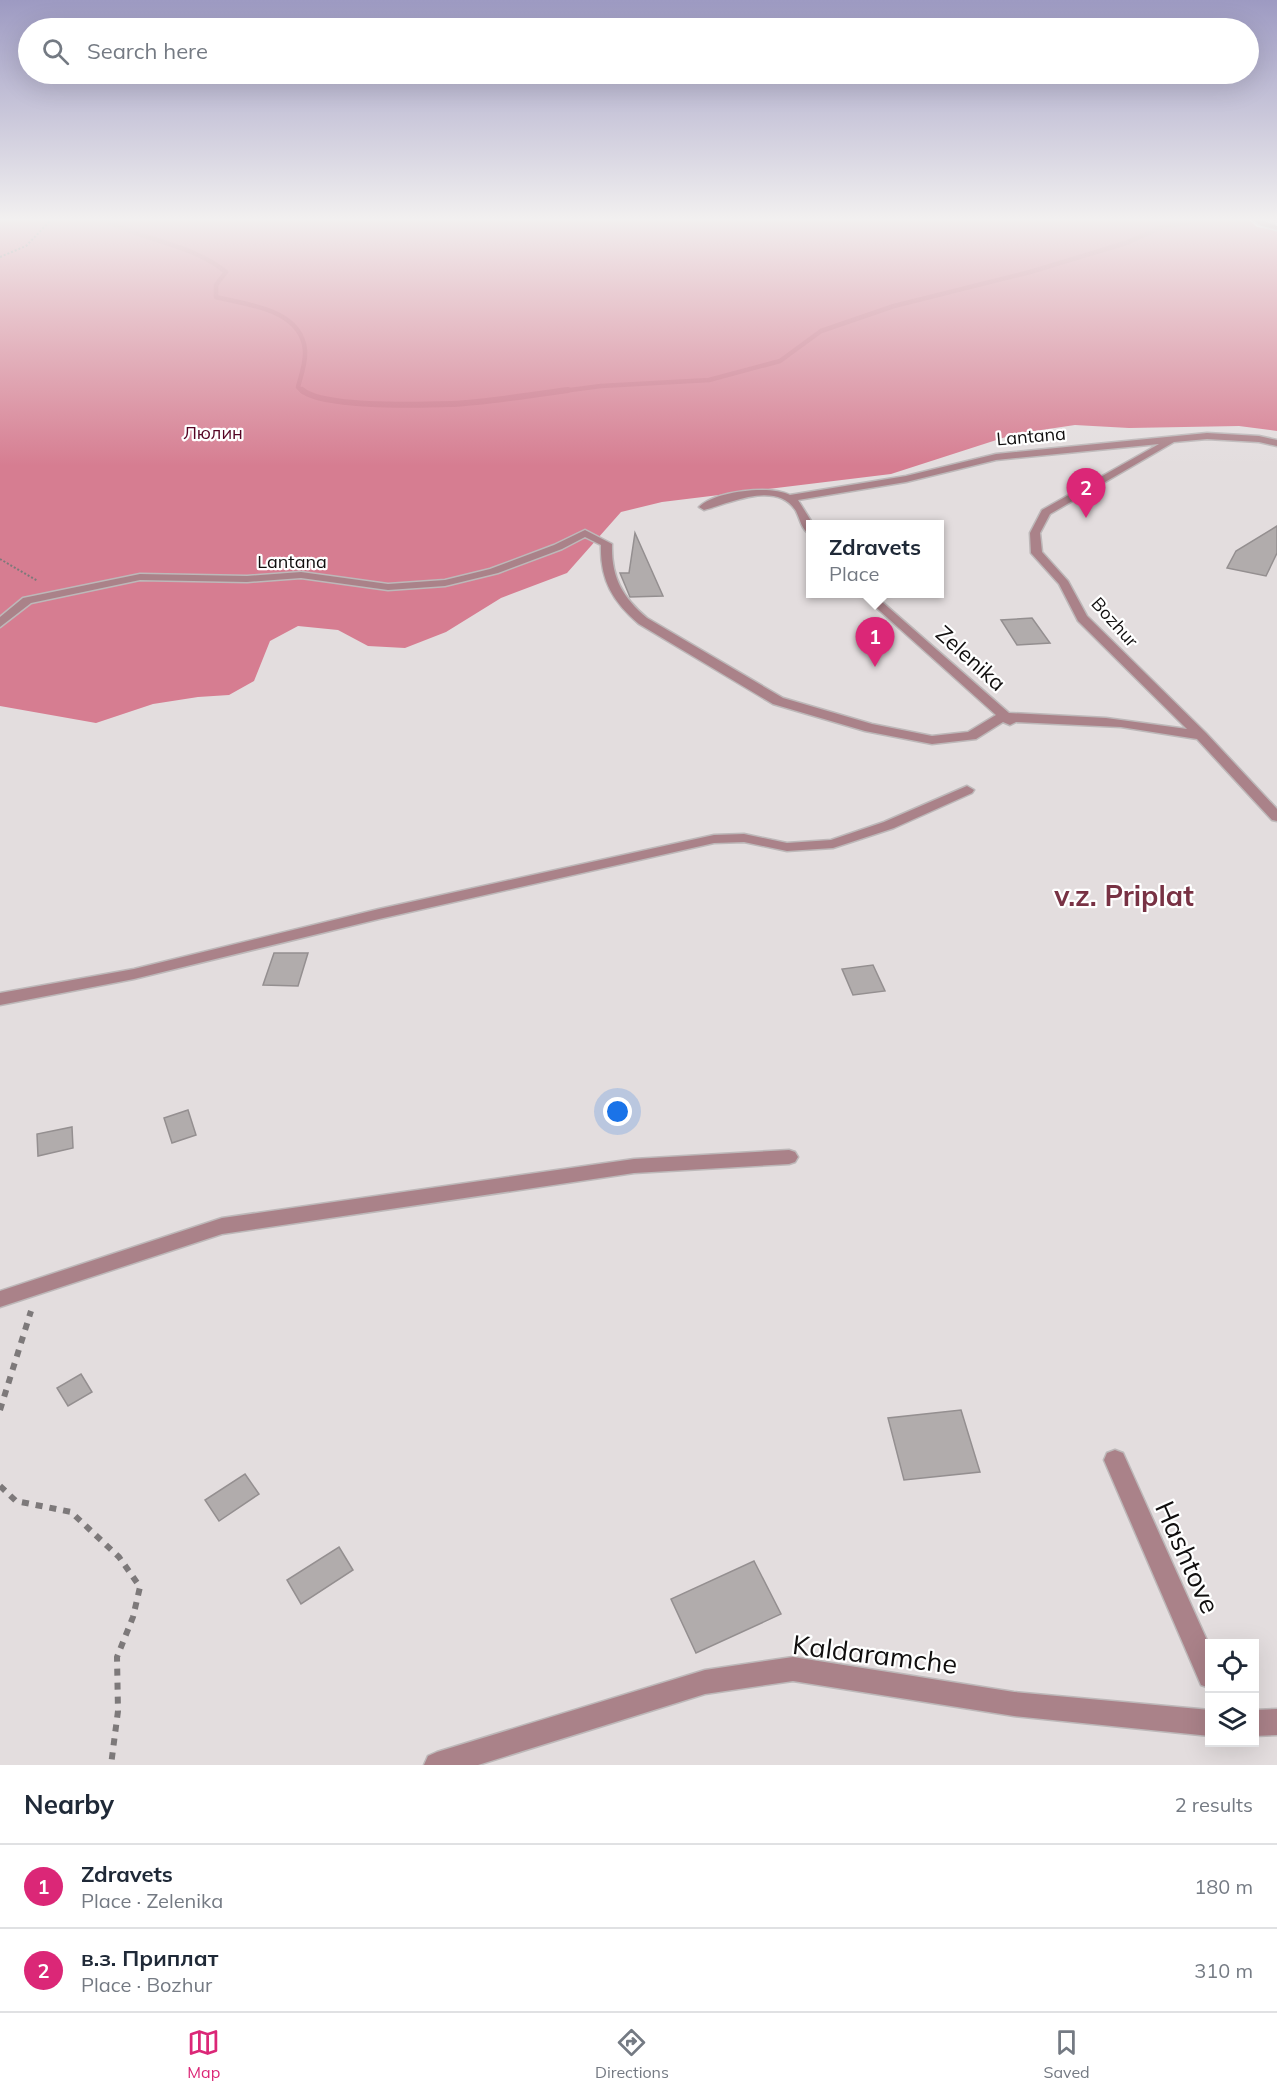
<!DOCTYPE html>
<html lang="en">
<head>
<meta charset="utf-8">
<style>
  :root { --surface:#fff; --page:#f2f2f3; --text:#1f2937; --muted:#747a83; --line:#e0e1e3; --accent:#db2777 }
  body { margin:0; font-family:Mulish,sans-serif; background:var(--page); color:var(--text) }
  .controls { position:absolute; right:18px; bottom:18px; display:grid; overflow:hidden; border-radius:0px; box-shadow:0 6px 24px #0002 }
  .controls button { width:54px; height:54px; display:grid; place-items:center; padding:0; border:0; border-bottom:2px solid var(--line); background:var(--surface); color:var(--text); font:30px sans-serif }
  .you { position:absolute; left:618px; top:1112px; width:21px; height:21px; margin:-15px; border:4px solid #fff; border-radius:50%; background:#1a73e8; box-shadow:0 0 0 9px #1a73e833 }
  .badge { display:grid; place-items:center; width:39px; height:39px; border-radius:50%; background:var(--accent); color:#fff; font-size:20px; font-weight:700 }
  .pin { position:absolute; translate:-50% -50px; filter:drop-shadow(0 2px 3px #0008) }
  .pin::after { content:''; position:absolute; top:32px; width:21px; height:18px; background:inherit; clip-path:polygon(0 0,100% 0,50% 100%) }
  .popup { position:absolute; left:806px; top:520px; width:138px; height:78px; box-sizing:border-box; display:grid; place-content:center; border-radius:0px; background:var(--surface); filter:drop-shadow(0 2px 4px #0005); font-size:20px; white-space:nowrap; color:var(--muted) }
  .popup b { font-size:22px; color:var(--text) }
  .popup::after { content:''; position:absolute; left:50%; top:100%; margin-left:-12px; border:12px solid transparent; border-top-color:var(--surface) }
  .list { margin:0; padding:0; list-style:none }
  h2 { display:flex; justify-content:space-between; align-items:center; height:78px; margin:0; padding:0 24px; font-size:26px }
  h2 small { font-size:20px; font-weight:400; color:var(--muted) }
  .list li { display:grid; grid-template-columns:39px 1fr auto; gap:18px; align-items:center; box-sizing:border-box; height:84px; padding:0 24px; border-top:2px solid var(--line) }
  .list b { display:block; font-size:22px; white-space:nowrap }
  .list p { margin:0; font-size:20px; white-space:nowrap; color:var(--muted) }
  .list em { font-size:20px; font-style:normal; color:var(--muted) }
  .icon { flex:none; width:33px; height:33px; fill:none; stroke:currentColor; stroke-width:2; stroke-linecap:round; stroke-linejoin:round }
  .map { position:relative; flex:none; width:1277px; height:1765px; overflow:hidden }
  .search { position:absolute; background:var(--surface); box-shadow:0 6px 24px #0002; left:18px; right:18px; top:18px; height:66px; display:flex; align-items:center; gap:15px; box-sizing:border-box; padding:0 21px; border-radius:33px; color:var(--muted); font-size:22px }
  .sheet { height:246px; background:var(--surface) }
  nav { display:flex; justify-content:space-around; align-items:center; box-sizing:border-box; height:84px; border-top:2px solid var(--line); background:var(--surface); font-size:16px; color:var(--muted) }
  nav a { display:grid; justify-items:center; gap:3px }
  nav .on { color:var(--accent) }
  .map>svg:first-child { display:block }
  .forest { fill:#d67d91 }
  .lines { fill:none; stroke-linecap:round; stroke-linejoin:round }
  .stream-far1 { stroke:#cc7488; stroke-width:4.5 }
  .stream { stroke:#cc7488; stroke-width:6 }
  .building { fill:#b1acac; stroke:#948f90; stroke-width:1.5 }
  .minor-casing { stroke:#bdb8b9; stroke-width:3 }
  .path-far1 { stroke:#7d797a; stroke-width:2; stroke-dasharray:2 2; stroke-linecap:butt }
  .path { stroke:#7d797a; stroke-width:6; stroke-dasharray:7 7; stroke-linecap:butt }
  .minor { fill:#aa8289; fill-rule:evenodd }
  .labels { text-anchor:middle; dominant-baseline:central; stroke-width:4.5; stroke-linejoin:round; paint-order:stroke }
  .far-park-label { font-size:18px; fill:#560424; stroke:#fff }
  .far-street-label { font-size:18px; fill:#100e0e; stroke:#fff }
  .street-label { font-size:22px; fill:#100e0e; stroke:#fff }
  .near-street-label { font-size:27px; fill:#100e0e; stroke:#fff }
  .district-label { font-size:28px; font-weight:bold; fill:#783244; stroke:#fff }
</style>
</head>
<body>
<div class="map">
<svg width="1277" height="1765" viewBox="0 0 1277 1765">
  <rect width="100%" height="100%" fill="#e3ddde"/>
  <path class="forest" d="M0 219H1248L1257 227 1277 230V431L1239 426 1129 428 1075 425 1015 434 891 474 662 502 621 512 567 573 501 598 446 632 405 648 368 646 338 630 298 626 270 641 254 681 229 695 198 697 153 704 96 723 0 706Z"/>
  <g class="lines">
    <path class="stream-far1" d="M103 219C143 241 190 243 226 272L216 285V297C248 305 301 309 305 350 306 363 301 375 298 387L303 392
      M555 392 601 386 709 380 780 361 821 331 894 306 1030 272 1126 243 1160 228 1202 219"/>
    <path class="stream" d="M302 390C323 408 421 405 452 404 490 402 529 395 568 390"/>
  </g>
  <path class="building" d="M1277 526V553L1266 576 1227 568 1236 551Z
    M635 533 663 596 630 597 620 573H629Z
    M1032 618 1050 643 1017 645 1001 620Z
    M274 953H308L298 986 263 985Z
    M873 965 885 991 853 995 842 969Z
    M188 1110 196 1135 172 1143 164 1118Z
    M72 1127 73 1148 38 1156 37 1134Z
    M81 1374 92 1392 68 1406 57 1388Z
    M961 1410 980 1472 904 1480 888 1418Z
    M245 1474 259 1494 219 1521 205 1500Z
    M339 1547 353 1570 301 1604 287 1580Z
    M754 1561 781 1614 696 1653 671 1599Z"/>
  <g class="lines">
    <defs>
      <path id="minor" d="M1251 219H1259L1277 226V230L1262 226Z
        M1207 433 1259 436 1277 440V446L1259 442 1207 439 1174 442 1050 514 1040 533 1042 552 1068 581 1087 616 1206 733 1277 809V821L1272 820 1197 739 1121 727 1016 722 1010 725 1003 722 976 739 932 744 865 731 773 704 639 624C613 602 600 580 601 545L585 537 562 549 498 573 445 586 388 590 301 578 247 582 140 580 31 603 0 627V617L23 598 140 574 247 576 301 572 388 584 445 580 490 569 554 545 585 530 612 544C611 577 622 597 647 618L783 698 872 724 932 736 968 732 996 715 861 594H873L1009 713 1106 718 1187 729 1078 621 1059 584 1031 553 1030 533 1042 510 1159 444 996 460 906 482 798 500 813 524H810V534C802 531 800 519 796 511 777 480 730 503 704 510L699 507C716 491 769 485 790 495L906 476 996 454Z
        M967 786 974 790 972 793 894 828 833 848 787 851 744 842 714 843 379 919 134 979 0 1005V993L134 969 379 909 714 835 744 834 787 843 831 840 884 822Z
        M789 1150 795 1152 798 1157 795 1162 789 1164 634 1173 222 1234 0 1307V1291L222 1218 634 1159Z
        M1115 1450 1123 1453 1210 1647V1688L1201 1685 1104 1460 1107 1453Z
        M793 1657 1014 1692 1210 1710V1736L1014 1716 793 1681 705 1694 478 1765H424L428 1756 437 1752 705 1670Z
        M1277 1709V1735L1254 1736V1710Z"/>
    </defs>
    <use href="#minor" class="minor-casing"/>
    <path class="path-far1" d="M0 257 26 246 52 219
      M0 559 38 581"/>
    <path class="path" d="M0 1410 31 1311
      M0 1486 16 1501 71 1512 119 1557 140 1587 133 1617 117 1657 118 1711 111 1765"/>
    <use href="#minor" class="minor"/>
  </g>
  <linearGradient id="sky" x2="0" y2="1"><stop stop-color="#9d9ac2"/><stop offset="0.47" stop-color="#f2f0f0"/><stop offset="1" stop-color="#f2f0f0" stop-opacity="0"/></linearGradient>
  <rect width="1277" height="466" fill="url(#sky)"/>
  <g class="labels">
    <g class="far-park-label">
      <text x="213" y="432">Люлин</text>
    </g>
    <g class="far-street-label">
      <text transform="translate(1031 436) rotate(-5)">Lantana</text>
      <text x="292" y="561">Lantana</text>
      <text transform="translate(1115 622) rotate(48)">Bozhur</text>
    </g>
    <g class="street-label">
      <text transform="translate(971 658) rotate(42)">Zelenika</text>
    </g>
    <g class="near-street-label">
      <text transform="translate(1188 1557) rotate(66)">Hashtove</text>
      <text transform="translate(875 1654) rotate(7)">Kaldaramche</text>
    </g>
    <g class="district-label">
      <text x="1124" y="895">v.z. Priplat</text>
    </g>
  </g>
</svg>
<div class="controls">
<button><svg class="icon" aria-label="locate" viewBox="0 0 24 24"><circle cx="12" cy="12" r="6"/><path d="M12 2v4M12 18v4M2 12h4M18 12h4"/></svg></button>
<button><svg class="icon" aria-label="layers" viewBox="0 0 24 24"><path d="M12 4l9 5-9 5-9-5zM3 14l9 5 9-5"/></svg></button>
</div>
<div class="you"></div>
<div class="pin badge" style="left:875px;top:667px">1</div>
<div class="popup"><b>Zdravets</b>Place</div>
<div class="pin badge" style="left:1086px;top:518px">2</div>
<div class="search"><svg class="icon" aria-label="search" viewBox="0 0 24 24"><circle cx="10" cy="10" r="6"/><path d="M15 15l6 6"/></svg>Search here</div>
</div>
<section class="sheet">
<h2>Nearby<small>2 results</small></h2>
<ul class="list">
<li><span class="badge">1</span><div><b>Zdravets</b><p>Place · Zelenika</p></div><em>180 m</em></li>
<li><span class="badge">2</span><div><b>в.з. Приплат</b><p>Place · Bozhur</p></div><em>310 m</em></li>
</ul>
</section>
<nav>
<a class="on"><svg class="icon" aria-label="map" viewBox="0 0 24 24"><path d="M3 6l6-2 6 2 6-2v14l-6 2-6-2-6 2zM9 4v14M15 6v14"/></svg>Map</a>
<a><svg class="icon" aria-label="directions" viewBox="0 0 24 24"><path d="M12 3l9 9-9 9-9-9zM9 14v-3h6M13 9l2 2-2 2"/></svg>Directions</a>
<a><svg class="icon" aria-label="saved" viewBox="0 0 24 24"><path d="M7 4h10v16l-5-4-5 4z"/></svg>Saved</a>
</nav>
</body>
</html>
